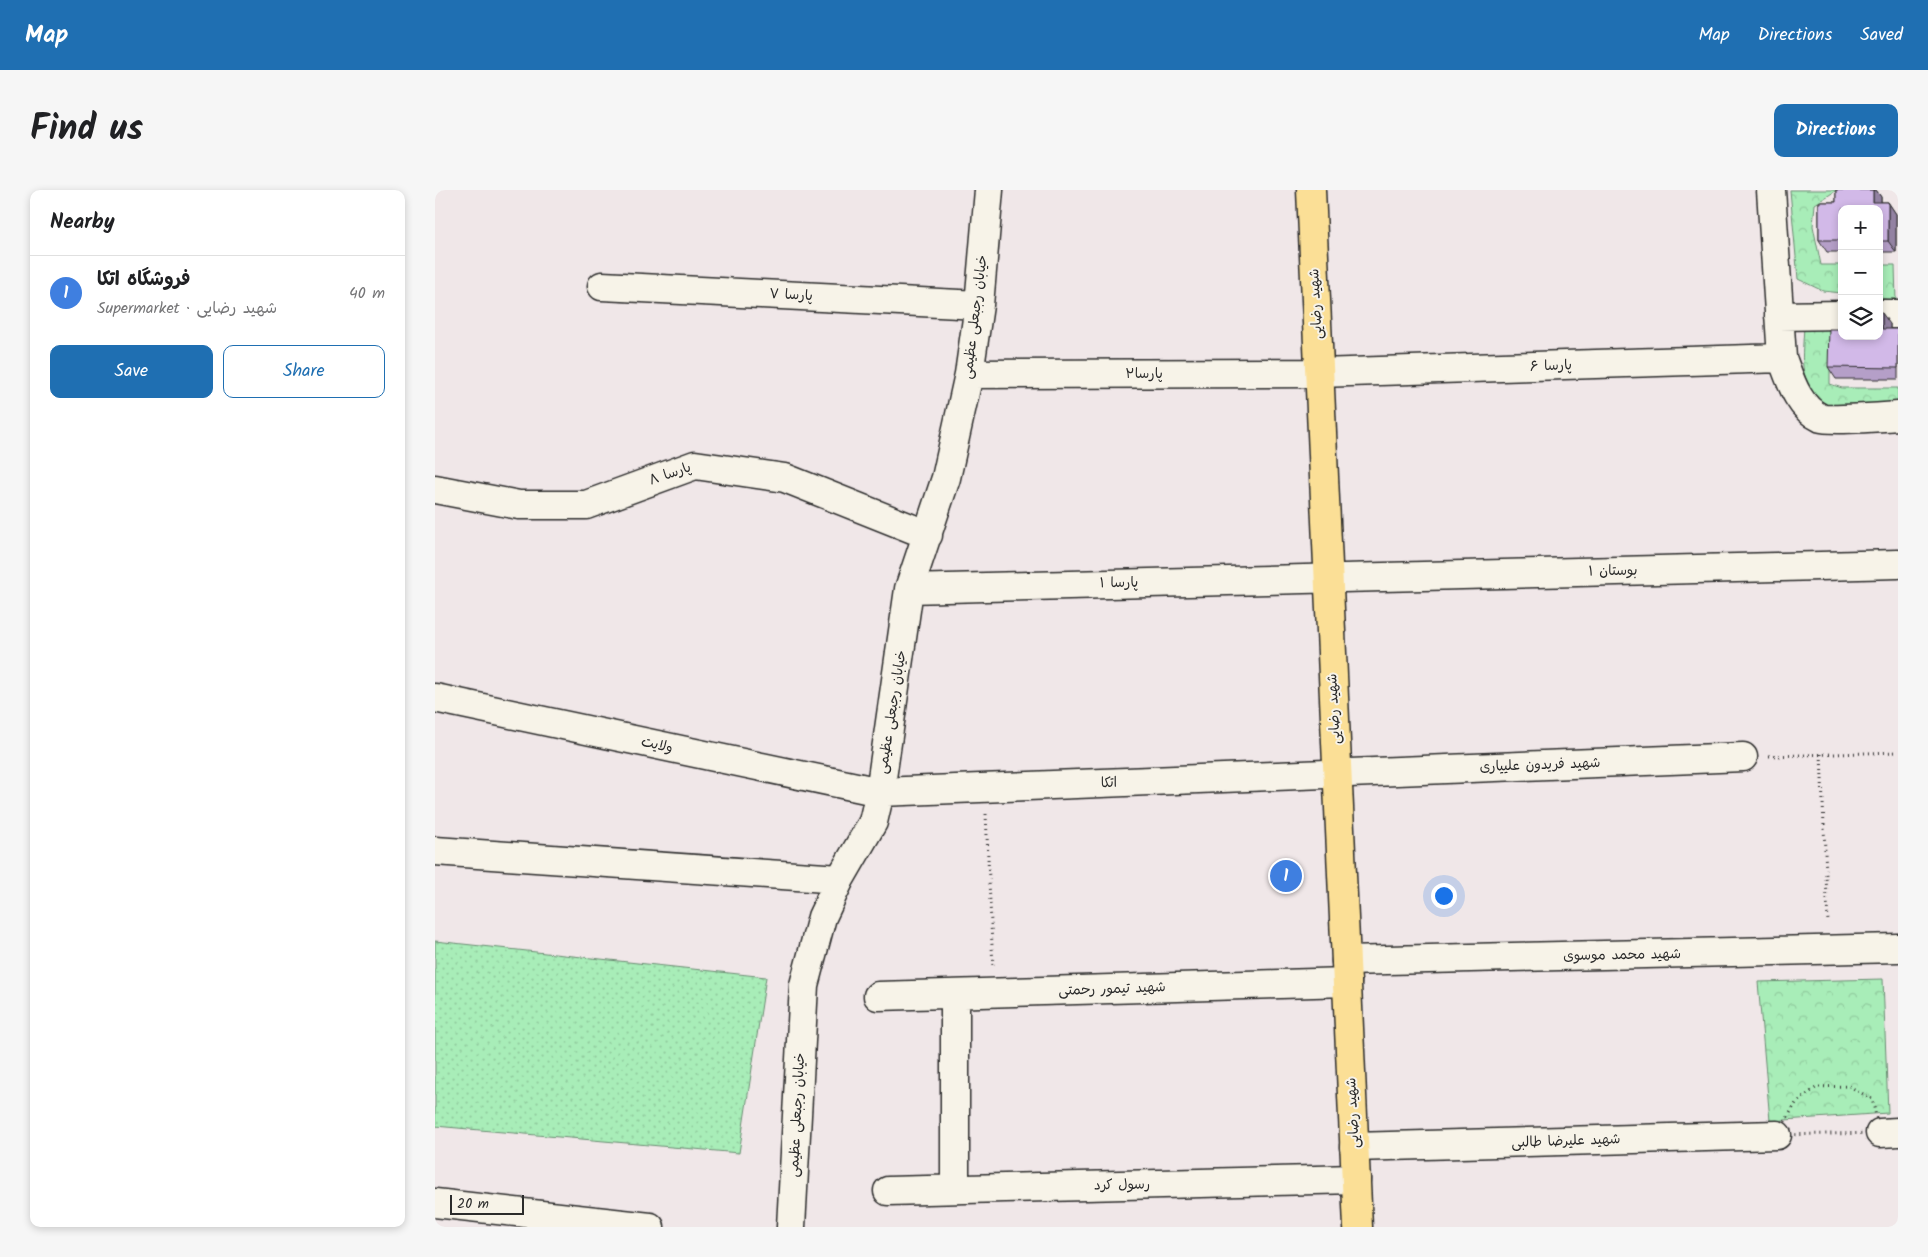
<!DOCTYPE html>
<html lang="en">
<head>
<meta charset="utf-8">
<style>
  :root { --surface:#fff; --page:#f6f6f6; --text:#202124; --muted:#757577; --line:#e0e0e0; --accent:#1f6fb2 }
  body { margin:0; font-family:Kalam,"Playpen Sans Arabic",sans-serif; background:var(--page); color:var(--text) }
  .controls { position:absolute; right:15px; top:15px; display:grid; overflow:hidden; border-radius:10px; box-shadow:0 2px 8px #0003 }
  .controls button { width:45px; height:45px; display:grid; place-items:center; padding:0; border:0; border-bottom:1px solid var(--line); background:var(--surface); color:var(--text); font:25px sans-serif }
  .scale { position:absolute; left:15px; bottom:12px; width:74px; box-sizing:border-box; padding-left:5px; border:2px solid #2b2b2b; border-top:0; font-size:14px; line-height:18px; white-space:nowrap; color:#2b2b2b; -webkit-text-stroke:4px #f7f3e8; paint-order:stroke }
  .you { position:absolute; left:1008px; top:705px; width:18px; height:18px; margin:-12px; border:4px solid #fff; border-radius:50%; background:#1a73e8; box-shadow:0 0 0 8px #1a73e833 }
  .badge { display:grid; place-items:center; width:32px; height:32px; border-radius:50%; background:var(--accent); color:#fff; font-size:16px; font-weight:700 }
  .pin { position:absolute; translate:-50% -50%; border:2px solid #fff; box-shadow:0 1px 5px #0006 }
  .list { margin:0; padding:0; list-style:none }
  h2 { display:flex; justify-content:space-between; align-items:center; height:65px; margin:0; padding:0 20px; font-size:21px }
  h2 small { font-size:16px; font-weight:400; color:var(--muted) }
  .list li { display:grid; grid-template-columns:32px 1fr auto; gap:15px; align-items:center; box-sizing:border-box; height:75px; padding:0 20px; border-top:1px solid var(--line) }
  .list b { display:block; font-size:19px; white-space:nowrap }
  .list p { margin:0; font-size:16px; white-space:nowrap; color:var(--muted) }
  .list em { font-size:16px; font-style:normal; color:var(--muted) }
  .actions { display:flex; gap:10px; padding:15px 20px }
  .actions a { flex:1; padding:11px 0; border:1px solid var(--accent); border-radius:10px; text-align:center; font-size:18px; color:var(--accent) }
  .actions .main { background:var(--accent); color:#fff }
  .icon { flex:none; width:28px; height:28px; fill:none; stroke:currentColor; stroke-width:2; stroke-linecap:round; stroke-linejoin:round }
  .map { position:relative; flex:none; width:1463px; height:1037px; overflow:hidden; border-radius:10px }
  header { display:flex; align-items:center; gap:30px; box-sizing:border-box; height:70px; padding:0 25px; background:var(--accent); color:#fff }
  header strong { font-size:24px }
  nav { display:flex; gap:28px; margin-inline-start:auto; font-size:18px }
  .intro { display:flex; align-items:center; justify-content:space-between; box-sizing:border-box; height:120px; padding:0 30px }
  h1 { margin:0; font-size:35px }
  .button { padding:12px 22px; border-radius:10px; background:var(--accent); color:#fff; font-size:18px; font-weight:700 }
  main { display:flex; gap:30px; padding:0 30px }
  aside { flex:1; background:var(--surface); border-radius:10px; box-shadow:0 2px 8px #0003 }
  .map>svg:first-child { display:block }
  .grass { fill:url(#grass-dots); stroke:#6a8c72 }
  .forest { fill:url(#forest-crowns); stroke:#6a8c72 }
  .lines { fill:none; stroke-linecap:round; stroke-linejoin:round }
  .minor-casing { stroke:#2b2b2b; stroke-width:31 }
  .major-casing { stroke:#2b2b2b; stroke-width:31 }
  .path { stroke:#2b2b2b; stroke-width:3; stroke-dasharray:1 4; stroke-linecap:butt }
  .minor { stroke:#f7f3e8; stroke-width:28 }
  .major { stroke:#fbdf96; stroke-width:28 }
  .wall { fill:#b59fc8; stroke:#2b2b2b }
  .shaded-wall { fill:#9382a2; stroke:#2b2b2b }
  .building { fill:#d2b9e8; stroke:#2b2b2b }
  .labels { text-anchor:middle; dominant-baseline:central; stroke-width:4; stroke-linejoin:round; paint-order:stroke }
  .street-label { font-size:14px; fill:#2b2b2b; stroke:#f7f3e8 }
</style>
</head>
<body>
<header>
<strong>Map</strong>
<nav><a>Map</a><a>Directions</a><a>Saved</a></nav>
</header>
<div class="intro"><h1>Find us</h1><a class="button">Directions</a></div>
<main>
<aside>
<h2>Nearby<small></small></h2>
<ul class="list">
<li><span class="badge" style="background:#3f7fe0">1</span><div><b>فروشگاه اتکا</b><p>Supermarket · شهید رضایی</p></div><em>40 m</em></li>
</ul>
<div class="actions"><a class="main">Save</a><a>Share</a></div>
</aside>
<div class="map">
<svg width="1463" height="1037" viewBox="0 0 1463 1037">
  <defs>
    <pattern id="grass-dots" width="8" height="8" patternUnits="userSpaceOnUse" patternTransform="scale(1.25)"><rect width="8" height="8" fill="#a8edb8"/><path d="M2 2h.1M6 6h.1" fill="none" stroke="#91cb9e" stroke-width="1.8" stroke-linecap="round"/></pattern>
    <pattern id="forest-crowns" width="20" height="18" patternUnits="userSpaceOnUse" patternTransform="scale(1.25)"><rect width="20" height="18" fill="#a8edb8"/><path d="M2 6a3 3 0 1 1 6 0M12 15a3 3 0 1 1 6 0" fill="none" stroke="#91cb9e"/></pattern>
  </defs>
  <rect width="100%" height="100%" fill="#f0e7e8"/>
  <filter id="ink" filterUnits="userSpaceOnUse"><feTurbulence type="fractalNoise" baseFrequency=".02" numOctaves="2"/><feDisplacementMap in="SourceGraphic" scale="10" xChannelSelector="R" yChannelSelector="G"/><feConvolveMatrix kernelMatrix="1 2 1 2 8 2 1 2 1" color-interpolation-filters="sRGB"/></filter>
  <g filter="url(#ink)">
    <path class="grass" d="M0 751 331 787 304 963 0 936Z"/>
    <path class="forest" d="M1355 0H1402L1380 14 1378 36 1386 75H1407V103L1388 101 1363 89Z
      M1444 75H1460L1461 111 1444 108Z
      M1407 130V143H1395V194L1407 198H1463V215L1389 216C1361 187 1368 170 1369 133Z
      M1448 789 1453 923 1335 931 1323 792Z"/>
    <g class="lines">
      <defs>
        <path id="minor" d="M1336 0 1347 168C1355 189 1363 218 1386 228 1394 231 1450 227 1463 226
          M167 96 544 115
          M1444 124H1463
          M1344 126 1407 125
          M534 184 884 183 1347 168
          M0 299 84 315H151L260 275 350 288 493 345
          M474 399 1463 374
          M0 508 445 602 1308 567
          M0 661 405 689
          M911 771 1463 758
          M520 804V999
          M443 806 912 792
          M1445 943 1463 942
          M919 957 1342 945
          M453 1001 921 989
          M0 1013 215 1037
          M356 1037 369 795 387 727 405 689 438 632 445 602 474 399 511 288 534 184 544 115 554 0"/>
        <path id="major" d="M876 0 923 1037"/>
      </defs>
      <use href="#minor" class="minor-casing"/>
      <use href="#major" class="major-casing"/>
      <path class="path" d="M1386 564 1393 733
        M1334 566 1463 562
        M551 624 558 777
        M1414 896 1437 909 1445 943 1342 945 1361 913 1382 897Z"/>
      <use href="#minor" class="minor"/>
      <use href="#major" class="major"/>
    </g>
    <path class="wall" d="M1401 0H1441L1446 7V12H1453L1461 24V62H1444V19H1407V62H1392L1384 50V12H1401Z
      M1455 134V139H1463V189H1401L1393 177Z"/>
    <path class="shaded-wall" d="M1438 0H1441L1446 7V24L1438 12Z
      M1453 12 1461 24V62L1453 51Z
      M1447 123 1455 134V151L1447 139Z"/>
    <path class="building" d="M1401 0H1438V12H1453V51H1444V19H1407V50H1384V12H1401Z
      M1444 123H1447V139H1463V178L1393 177 1394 139H1407V146H1444Z"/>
  </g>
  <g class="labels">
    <g class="street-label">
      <text transform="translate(356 105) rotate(3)">پارسا ۷</text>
      <text transform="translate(881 114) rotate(-93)">شهید رضایی</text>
      <text transform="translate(540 127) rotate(-83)">خیابان رجبعلی عظیمی</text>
      <text transform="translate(1116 176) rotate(-2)">پارسا ۶</text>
      <text x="709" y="184">پارسا۲</text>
      <text transform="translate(235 284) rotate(-19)">پارسا ۸</text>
      <text transform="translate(1178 381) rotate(-1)">بوستان ۱</text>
      <text transform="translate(684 393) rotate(-1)">پارسا ۱</text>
      <text transform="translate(899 519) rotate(-93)">شهید رضایی</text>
      <text transform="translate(457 522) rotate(-81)">خیابان رجبعلی عظیمی</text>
      <text transform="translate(222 555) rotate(12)">ولایت</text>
      <text transform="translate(1105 575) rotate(-2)">شهید فریدون علییاری</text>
      <text transform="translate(674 593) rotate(-2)">اتکا</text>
      <text transform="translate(1187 765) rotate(-1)">شهید محمد موسوی</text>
      <text transform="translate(677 799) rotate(-2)">شهید تیمور رحمتی</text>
      <text transform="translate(918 923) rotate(-93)">شهید رضایی</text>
      <text transform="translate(362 925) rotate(-87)">خیابان رجبعلی عظیمی</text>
      <text transform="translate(1131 951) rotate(-2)">شهید علیرضا طالبی</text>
      <text transform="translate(687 995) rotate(-1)">رسول کرد</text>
    </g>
  </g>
</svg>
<div class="controls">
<button>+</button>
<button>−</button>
<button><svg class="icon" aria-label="layers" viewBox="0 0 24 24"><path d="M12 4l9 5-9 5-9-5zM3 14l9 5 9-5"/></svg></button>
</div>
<div class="scale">20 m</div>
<div class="you"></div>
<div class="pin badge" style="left:851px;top:686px;background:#3f7fe0">1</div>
</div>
</main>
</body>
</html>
